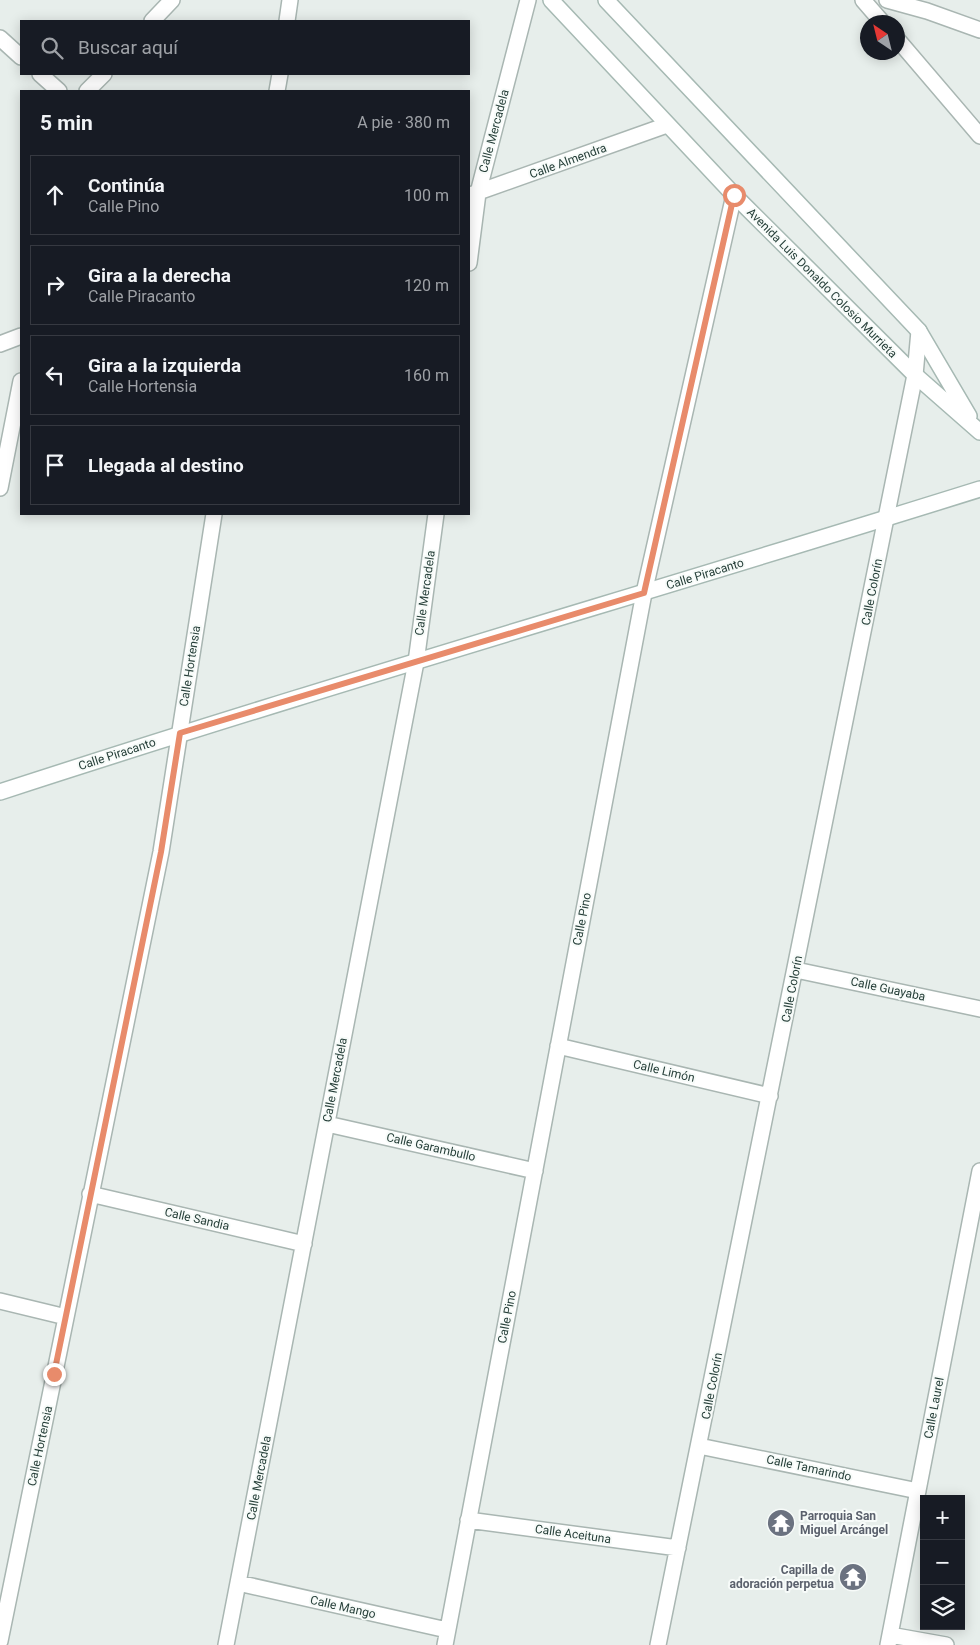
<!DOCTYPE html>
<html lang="es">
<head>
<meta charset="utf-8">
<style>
  :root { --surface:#171b24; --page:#20242c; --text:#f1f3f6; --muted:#9ea1a6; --line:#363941 }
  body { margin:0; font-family:Roboto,sans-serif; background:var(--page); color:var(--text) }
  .controls { position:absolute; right:15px; bottom:15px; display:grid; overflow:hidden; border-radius:0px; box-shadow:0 2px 12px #0003 }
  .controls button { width:45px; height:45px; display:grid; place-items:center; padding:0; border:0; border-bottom:1px solid var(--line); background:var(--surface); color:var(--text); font:25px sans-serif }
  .compass { position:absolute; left:860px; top:15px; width:45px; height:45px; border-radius:50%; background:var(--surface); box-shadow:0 2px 12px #0003; rotate:325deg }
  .stop { position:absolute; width:15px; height:15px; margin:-11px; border:4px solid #e88b6b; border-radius:50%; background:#fff }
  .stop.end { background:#e88b6b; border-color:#fff; box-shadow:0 1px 5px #0008 }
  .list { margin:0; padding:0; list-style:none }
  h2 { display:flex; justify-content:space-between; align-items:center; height:65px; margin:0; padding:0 20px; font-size:21px }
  h2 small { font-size:16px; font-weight:400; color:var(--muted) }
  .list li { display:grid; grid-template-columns:32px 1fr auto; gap:15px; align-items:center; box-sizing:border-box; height:80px; margin:0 10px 10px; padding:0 10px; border:1px solid var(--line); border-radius:0px }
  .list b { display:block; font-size:19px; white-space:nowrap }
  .list p { margin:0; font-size:16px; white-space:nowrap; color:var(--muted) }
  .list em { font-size:16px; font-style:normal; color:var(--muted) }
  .icon { flex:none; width:28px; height:28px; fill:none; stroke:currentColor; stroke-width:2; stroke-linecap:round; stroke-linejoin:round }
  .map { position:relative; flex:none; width:980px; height:1645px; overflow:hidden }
  .search { position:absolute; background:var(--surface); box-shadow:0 2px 12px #0003; left:20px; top:20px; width:450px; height:55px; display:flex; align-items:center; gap:12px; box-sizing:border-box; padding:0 18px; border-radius:0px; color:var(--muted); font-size:19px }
  .panel { position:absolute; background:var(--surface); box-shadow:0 2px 12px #0003; left:20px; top:90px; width:450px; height:425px; border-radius:0px }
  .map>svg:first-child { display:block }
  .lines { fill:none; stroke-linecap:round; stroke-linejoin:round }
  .street-casing { stroke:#a9b6b2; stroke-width:18 }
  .secondary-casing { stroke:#a6b9b3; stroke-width:18 }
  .street { stroke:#fff; stroke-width:15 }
  .secondary { stroke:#fff; stroke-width:15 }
  .route { stroke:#e88b6b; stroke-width:6 }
  .labels { text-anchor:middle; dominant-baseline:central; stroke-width:4; stroke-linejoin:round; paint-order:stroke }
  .street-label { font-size:12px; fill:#263f39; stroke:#f7fbf9 }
  .worship-label { font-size:12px; font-weight:bold; fill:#5b616d; stroke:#f7fbf9; text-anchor:start }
</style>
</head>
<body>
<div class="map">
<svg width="980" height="1645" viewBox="0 0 980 1645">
  <rect width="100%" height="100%" fill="#e7eeeb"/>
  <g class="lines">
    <defs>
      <path id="street" d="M863 0 882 22
        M887 0 927 11 980 30
        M152 21 172 0
        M287 21 290 0
        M0 38 21 57
        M898 40 980 136
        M40 74 59 91
        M87 91 104 74
        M277 91 280 74
        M470 195 667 125
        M469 263 478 193 528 0
        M0 344 21 336
        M0 488 21 381
        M796 970 980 1009
        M558 1046 770 1096
        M327 1124 535 1171
        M90 1194 304 1244
        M0 1301 66 1317
        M699 1446 918 1491
        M468 1520 678 1548
        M238 1583 447 1630
        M890 1635 946 1645
        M0 1641 161 852 214 514
        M226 1645 416 662 436 514
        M445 1645 644 593 734 195
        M658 1645 886 518 915 375 919 331
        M888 1645 980 1171"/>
      <path id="secondary" d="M551 0 734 195 915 375 980 432
        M606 0 919 331 969 416
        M0 792C325 686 654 591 980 489"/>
    </defs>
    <use href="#street" class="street-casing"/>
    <use href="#secondary" class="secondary-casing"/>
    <use href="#street" class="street"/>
    <use href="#secondary" class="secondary"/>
  </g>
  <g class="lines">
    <path class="route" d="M54 1374 161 852 180 733 644 593 734 195"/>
  </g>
  <defs>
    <symbol id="temple-disc" viewBox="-11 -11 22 22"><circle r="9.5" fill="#6b7280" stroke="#f7fbf9"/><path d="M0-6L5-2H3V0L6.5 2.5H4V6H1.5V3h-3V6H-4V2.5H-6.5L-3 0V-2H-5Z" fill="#fff"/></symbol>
  </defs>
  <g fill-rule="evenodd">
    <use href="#temple-disc" x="765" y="1507" width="32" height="32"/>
    <use href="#temple-disc" x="837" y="1561" width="32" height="32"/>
  </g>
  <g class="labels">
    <g class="street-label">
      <text transform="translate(494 131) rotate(-75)">Calle Mercadela</text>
      <text transform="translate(568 161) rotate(-20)">Calle Almendra</text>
      <text transform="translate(822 283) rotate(45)">Avenida Luis Donaldo Colosio Murrieta</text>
      <text transform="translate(705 574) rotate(-17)">Calle Piracanto</text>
      <text transform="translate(872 592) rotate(-79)">Calle Colorín</text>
      <text transform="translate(425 593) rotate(-82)">Calle Mercadela</text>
      <text transform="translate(190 666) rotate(-81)">Calle Hortensia</text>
      <text transform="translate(117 754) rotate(-18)">Calle Piracanto</text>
      <text transform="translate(582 919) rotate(-79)">Calle Pino</text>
      <text transform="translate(792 989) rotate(-79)">Calle Colorín</text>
      <text transform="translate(888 989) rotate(12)">Calle Guayaba</text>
      <text transform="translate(664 1071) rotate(13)">Calle Limón</text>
      <text transform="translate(335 1080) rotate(-79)">Calle Mercadela</text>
      <text transform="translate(431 1147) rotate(13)">Calle Garambullo</text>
      <text transform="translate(197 1219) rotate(13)">Calle Sandia</text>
      <text transform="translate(507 1317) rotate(-79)">Calle Pino</text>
      <text transform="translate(712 1386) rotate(-79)">Calle Colorín</text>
      <text transform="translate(934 1408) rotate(-79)">Calle Laurel</text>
      <text transform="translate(40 1446) rotate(-78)">Calle Hortensia</text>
      <text transform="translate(809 1468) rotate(12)">Calle Tamarindo</text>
      <text transform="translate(259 1478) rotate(-79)">Calle Mercadela</text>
      <text transform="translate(573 1534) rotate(8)">Calle Aceituna</text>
      <text transform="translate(343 1607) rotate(13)">Calle Mango</text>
    </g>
    <g class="worship-label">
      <text x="800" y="1516">Parroquia San<tspan x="800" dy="14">Miguel Arcángel</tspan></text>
      <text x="834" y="1570" text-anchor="end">Capilla de<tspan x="834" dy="14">adoración perpetua</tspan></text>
    </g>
  </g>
</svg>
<div class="controls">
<button>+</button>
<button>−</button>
<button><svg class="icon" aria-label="layers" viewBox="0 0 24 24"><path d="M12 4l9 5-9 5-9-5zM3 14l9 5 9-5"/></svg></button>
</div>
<svg class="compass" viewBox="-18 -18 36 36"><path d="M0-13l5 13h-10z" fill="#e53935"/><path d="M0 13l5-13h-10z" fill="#9ea1a6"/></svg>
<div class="stop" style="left:734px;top:195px"></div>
<div class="stop end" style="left:54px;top:1374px"></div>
<div class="search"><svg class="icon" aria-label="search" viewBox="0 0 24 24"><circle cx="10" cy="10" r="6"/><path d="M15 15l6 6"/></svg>Buscar aquí</div>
<section class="panel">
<h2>5 min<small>A pie · 380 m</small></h2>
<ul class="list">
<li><svg class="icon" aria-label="ahead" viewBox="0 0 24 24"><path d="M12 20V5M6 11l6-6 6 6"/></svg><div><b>Continúa</b><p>Calle Pino</p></div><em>100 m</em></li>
<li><svg class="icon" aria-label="right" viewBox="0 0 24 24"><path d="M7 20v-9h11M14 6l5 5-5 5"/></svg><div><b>Gira a la derecha</b><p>Calle Piracanto</p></div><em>120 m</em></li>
<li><svg class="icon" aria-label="left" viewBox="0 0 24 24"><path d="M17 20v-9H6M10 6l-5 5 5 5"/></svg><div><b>Gira a la izquierda</b><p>Calle Hortensia</p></div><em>160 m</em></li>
<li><svg class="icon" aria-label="arrive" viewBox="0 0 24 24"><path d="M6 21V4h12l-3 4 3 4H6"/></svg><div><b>Llegada al destino</b></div></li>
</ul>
</section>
</div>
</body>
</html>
